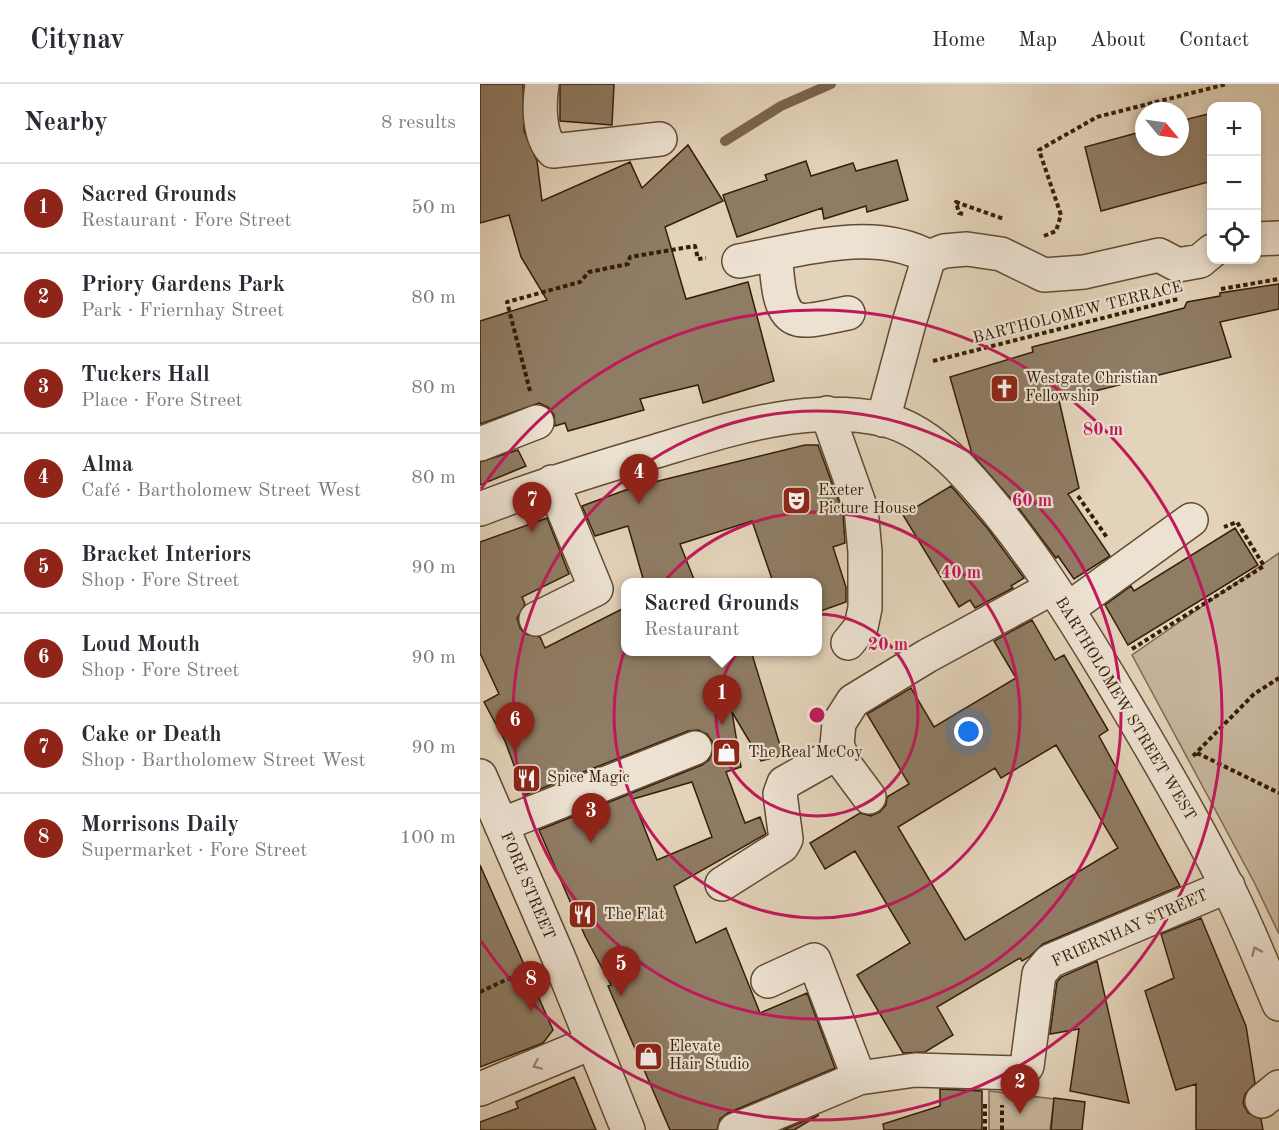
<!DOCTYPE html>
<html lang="en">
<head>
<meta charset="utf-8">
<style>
  :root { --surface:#fff; --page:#f7f7f7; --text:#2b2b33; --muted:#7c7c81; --line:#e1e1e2; --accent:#8f2418 }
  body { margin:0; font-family:"Old Standard TT",serif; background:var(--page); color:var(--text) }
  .controls { position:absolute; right:18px; top:18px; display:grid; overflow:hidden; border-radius:12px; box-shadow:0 3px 9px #0003 }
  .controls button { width:54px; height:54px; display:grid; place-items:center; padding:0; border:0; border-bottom:2px solid var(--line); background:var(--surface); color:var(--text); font:30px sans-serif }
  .compass { position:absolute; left:655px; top:18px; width:54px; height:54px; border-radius:50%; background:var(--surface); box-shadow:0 3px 9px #0003; rotate:119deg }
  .you { position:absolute; left:489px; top:648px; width:21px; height:21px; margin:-15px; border:4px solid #fff; border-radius:50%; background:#1a73e8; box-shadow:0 0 0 9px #1a73e833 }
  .badge { display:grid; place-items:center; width:39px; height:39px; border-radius:50%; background:var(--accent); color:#fff; font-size:20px; font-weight:700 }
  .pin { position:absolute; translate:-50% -50px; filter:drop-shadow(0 2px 3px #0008) }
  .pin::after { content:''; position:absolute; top:32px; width:21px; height:18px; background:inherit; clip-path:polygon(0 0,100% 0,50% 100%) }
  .popup { position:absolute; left:141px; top:494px; width:201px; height:78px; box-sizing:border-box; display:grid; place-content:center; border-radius:12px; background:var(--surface); filter:drop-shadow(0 2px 4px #0005); font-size:20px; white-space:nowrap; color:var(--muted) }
  .popup b { font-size:22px; color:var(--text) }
  .popup::after { content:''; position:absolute; left:50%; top:100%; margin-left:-12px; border:12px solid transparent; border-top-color:var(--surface) }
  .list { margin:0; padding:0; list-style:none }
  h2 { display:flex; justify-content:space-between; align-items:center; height:78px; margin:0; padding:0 24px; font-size:26px }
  h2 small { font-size:20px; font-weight:400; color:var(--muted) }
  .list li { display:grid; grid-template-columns:39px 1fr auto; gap:18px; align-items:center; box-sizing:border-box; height:90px; padding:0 24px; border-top:2px solid var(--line) }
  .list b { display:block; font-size:22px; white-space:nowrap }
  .list p { margin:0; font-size:20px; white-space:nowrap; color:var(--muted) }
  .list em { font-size:20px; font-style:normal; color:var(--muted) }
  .icon { flex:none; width:33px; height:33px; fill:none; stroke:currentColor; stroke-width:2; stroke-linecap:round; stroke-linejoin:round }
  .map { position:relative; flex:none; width:799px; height:1046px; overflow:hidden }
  header { display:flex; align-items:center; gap:36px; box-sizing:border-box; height:84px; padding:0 30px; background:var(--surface); border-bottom:2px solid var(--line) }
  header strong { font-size:28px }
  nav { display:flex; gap:33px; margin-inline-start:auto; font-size:21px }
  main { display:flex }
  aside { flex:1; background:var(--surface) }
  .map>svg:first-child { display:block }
  .green { fill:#c5b49b; stroke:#7d6950; stroke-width:1.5 }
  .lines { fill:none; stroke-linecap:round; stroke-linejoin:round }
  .stream { stroke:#7a654d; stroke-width:10 }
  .building { fill:#8f7c64; stroke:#351e06; stroke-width:1.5; fill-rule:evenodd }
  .minor-casing { stroke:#604b33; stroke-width:36 }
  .path { stroke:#351e06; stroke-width:4; stroke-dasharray:4.5 3; stroke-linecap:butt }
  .minor { stroke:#ede2d2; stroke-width:33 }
  .oneway { stroke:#9a8a76 }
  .ring { fill:none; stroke:#c2185b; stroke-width:3 }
  .labels { text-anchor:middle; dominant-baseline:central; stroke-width:4.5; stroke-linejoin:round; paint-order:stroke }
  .street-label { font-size:16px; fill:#351e06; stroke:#ede2d2 }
  .poi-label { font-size:16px; fill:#351e06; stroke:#ede2d2; text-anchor:start }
  .centre { fill:#c2185b; stroke:#ede2d2; stroke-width:3 }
  .ring-label { font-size:18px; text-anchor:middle; font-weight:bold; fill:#c2185b; stroke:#ede2d2; stroke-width:4.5; stroke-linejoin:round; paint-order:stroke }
</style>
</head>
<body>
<header>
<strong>Citynav</strong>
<nav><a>Home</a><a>Map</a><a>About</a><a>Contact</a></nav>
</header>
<main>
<aside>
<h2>Nearby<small>8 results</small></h2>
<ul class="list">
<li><span class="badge">1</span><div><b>Sacred Grounds</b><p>Restaurant · Fore Street</p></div><em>50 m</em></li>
<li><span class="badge">2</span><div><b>Priory Gardens Park</b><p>Park · Friernhay Street</p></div><em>80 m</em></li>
<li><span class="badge">3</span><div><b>Tuckers Hall</b><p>Place · Fore Street</p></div><em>80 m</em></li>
<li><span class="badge">4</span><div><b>Alma</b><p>Café · Bartholomew Street West</p></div><em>80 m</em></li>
<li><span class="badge">5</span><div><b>Bracket Interiors</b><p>Shop · Fore Street</p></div><em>90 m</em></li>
<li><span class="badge">6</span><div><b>Loud Mouth</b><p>Shop · Fore Street</p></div><em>90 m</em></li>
<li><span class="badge">7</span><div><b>Cake or Death</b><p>Shop · Bartholomew Street West</p></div><em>90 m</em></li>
<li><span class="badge">8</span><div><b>Morrisons Daily</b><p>Supermarket · Fore Street</p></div><em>100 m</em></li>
</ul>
</aside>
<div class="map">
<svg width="799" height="1046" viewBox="0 0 799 1046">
  <rect width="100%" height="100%" fill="#e3d3ba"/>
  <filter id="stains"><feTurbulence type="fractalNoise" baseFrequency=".00333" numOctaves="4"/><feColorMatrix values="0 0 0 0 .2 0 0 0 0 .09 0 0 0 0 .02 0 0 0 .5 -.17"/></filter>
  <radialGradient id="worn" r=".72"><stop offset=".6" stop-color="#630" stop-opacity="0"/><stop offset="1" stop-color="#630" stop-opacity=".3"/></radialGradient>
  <path class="green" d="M799 469V850L774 798 652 571Z
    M509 1007 574 1015 570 1046H509Z"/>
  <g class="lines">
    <path class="stream" d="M245 57 301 22 351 0"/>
  </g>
  <path class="building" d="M0 0H43L44 47 57 77 62 117 150 78 162 104 208 61 243 117 185 143 206 215 268 198 294 297 223 319 218 301 160 315 164 326 88 347 85 339 75 342 74 331 68 323 59 319 0 340V237L67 216 41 173 29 131 0 139Z
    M80 0H134L132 41 80 37Z
    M732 29V97L621 127 605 63 664 47V63H700V37Z
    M417 76 428 116 387 128 386 122 344 135 342 124 257 153 243 111 287 96 285 91 326 77 331 92 373 79 376 87Z
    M799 200V225L740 238 751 273 579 316 599 404 588 410 630 472 594 495 578 472 576 474 537 422 492 370 470 293 553 268 552 263 704 224 707 218 740 212V209Z
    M325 361H338L363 429 365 459 353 463 366 503V518L338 528V498H293L272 437 200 460 215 498H164L148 442 115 452 102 422 154 403Z
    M38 366 46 382 0 401V378Z
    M471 402 508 445 544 494 531 502 533 504 495 524 490 516 479 523 423 431Z
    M67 434 89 490 42 513 45 520 37 534 40 544 45 550 60 553 65 564 146 523V567H271L303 671 281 677 252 628 261 683 246 688 265 739 280 733 286 750 194 802 216 859 246 844 280 929 327 909 355 984 248 1029 240 1035 237 1046H190L128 902 131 901 105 852 59 746 222 681 229 676 233 667 232 657 227 650 218 646 208 647 45 711 25 657 4 618 19 610 0 569V458ZM212 698 232 753 177 776 153 715Z
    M755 444 778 481 648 561 625 521 651 502 654 507Z
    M552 536 575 576 584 571 628 646 619 652 700 802 563 860 549 873 542 877 540 874 457 923 473 951 445 968 423 969 377 891 430 859 375 767 345 785 330 759 380 729 391 732 400 728 406 721 407 713 429 700 387 630 431 604 454 643 536 594 514 557ZM576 661 638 764 485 856 418 743 515 684 521 694Z
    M0 781 73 946 63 959 0 983Z
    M721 834 766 942 775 999 765 1010 763 1020 768 1029 781 1035 783 1046H716V1000L696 1006 665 907 694 894 681 850Z
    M617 877 649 1019 590 1007 599 945 570 950 577 898 581 893Z
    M94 993 116 1046H0V1038L38 1024 36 1018Z
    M460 1005 502 1007V1046H404L403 1040 460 1022Z
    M574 1014 605 1018 602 1046H571Z
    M339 1031 314 1046H303Z"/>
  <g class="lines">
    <defs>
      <path id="minor" d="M62 0C59 20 58 51 73 67L180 55
        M776 155 799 154
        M295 171C298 188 296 229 317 235 327 239 356 231 368 229
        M259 177C320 166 393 142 449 173
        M347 329 381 425 385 468V524L381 543 368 559
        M403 336 429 239 449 173 464 167 487 165 521 170 564 191 604 188 679 171 698 181 720 177 732 167
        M0 360 57 338
        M0 425C57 403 115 385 173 368 247 346 324 319 402 335 431 341 459 363 479 383 540 447 589 526 634 601 673 666 712 732 746 800 766 839 782 880 799 920
        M588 525 711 436
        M56 535 116 505 72 398
        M0 692 78 872 148 1046
        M389 713 366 682 357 661 359 639 373 617 447 572 572 504
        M21 741 215 664
        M242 800 302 762 306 755 300 710 304 699 359 668
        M288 897 334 876 379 994
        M0 1005 111 959
        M782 1017 799 1003
        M255 1046 379 994 435 986 541 989 547 982 559 890 570 877 748 802"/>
    </defs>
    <use href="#minor" class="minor-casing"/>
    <path class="path" d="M483 130 479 129 476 118 524 135
      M564 152 576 147 581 131 559 66 617 33 747 0
      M741 205 799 195
      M453 277 698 215
      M50 307 27 218 100 198 109 188 148 180 150 173 215 162 218 175 226 174
      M598 412 628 455
      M652 565 784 482 757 438 744 443
      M717 669 799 709
      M713 672 774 610 799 594
      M0 908 47 886
      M505 1020V1046
      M522 1046V1021"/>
    <use href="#minor" class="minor"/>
  </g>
  <defs><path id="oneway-chevron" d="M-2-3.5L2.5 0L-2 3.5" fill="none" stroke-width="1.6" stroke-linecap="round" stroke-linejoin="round" transform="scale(1.5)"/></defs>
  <g class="oneway">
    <use href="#oneway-chevron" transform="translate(776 867) rotate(-114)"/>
    <use href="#oneway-chevron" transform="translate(57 981) rotate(157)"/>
  </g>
  <g class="ring">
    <circle cx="337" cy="631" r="101"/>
    <circle cx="337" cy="631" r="203"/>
    <circle cx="337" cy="631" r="304"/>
    <path d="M1 405A405 405 0 1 1 1 857"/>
  </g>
  <defs>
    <symbol id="church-square" viewBox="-11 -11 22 22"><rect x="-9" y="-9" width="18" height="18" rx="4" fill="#8f2418" stroke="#ede2d2"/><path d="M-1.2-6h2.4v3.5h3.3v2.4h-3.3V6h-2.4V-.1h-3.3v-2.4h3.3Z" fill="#fff"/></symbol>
    <symbol id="theatre-square" viewBox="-11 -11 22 22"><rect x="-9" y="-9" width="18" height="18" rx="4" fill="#8f2418" stroke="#ede2d2"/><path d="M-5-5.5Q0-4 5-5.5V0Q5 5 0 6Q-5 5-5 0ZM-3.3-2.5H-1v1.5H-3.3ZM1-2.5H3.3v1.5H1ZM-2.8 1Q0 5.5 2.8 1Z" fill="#fff"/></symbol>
    <symbol id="shop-square" viewBox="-11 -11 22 22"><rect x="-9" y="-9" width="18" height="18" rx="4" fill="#8f2418" stroke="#ede2d2"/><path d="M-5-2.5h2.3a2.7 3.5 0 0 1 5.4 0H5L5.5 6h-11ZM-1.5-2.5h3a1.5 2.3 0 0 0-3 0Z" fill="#fff"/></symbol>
    <symbol id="restaurant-square" viewBox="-11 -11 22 22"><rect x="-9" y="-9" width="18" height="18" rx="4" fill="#8f2418" stroke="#ede2d2"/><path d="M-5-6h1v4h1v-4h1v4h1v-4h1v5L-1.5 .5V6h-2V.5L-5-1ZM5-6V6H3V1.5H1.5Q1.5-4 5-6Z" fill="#fff"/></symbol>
  </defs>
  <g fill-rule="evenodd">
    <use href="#church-square" x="508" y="288" width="33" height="33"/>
    <use href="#theatre-square" x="300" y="400" width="33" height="33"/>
    <use href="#shop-square" x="230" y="652" width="33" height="33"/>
    <use href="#restaurant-square" x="30" y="678" width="33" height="33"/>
    <use href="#restaurant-square" x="86" y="814" width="33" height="33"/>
    <use href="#shop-square" x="152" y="956" width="33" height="33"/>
  </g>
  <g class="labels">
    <g class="street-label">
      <text transform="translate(598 229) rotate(-14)">BARTHOLOMEW TERRACE</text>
      <text transform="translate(645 625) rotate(59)">BARTHOLOMEW STREET WEST</text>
      <text transform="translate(47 802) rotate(67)">FORE STREET</text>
      <text transform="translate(650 845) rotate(-24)">FRIERNHAY STREET</text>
    </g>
    <g class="poi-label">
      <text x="545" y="295">Westgate Christian<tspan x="545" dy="18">Fellowship</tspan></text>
      <text x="338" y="407">Exeter<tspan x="338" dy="18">Picture House</tspan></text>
      <text x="268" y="669">The Real McCoy</text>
      <text x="67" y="694">Spice Magic</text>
      <text x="124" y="831">The Flat</text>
      <text x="189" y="963">Elevate<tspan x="189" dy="18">Hair Studio</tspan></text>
    </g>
  </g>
  <circle cx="337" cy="631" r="9" class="centre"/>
  <g class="ring-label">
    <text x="623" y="351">80 m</text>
    <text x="552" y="422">60 m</text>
    <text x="481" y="494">40 m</text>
    <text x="408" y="566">20 m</text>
  </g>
  <rect width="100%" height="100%" filter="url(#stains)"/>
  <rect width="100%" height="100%" fill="url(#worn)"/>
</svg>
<div class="controls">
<button>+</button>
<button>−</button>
<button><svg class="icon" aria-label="locate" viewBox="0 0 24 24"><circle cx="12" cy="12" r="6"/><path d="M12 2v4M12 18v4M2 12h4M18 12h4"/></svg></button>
</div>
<svg class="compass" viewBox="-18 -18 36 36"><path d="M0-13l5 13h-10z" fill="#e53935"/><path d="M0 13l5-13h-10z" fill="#7c7c81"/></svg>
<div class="you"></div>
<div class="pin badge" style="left:242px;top:641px">1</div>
<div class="popup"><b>Sacred Grounds</b>Restaurant</div>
<div class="pin badge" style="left:540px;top:1030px">2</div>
<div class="pin badge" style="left:111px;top:759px">3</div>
<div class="pin badge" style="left:159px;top:420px">4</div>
<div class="pin badge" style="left:141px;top:912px">5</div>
<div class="pin badge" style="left:35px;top:668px">6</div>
<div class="pin badge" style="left:52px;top:448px">7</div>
<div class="pin badge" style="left:51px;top:927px">8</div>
</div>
</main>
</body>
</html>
